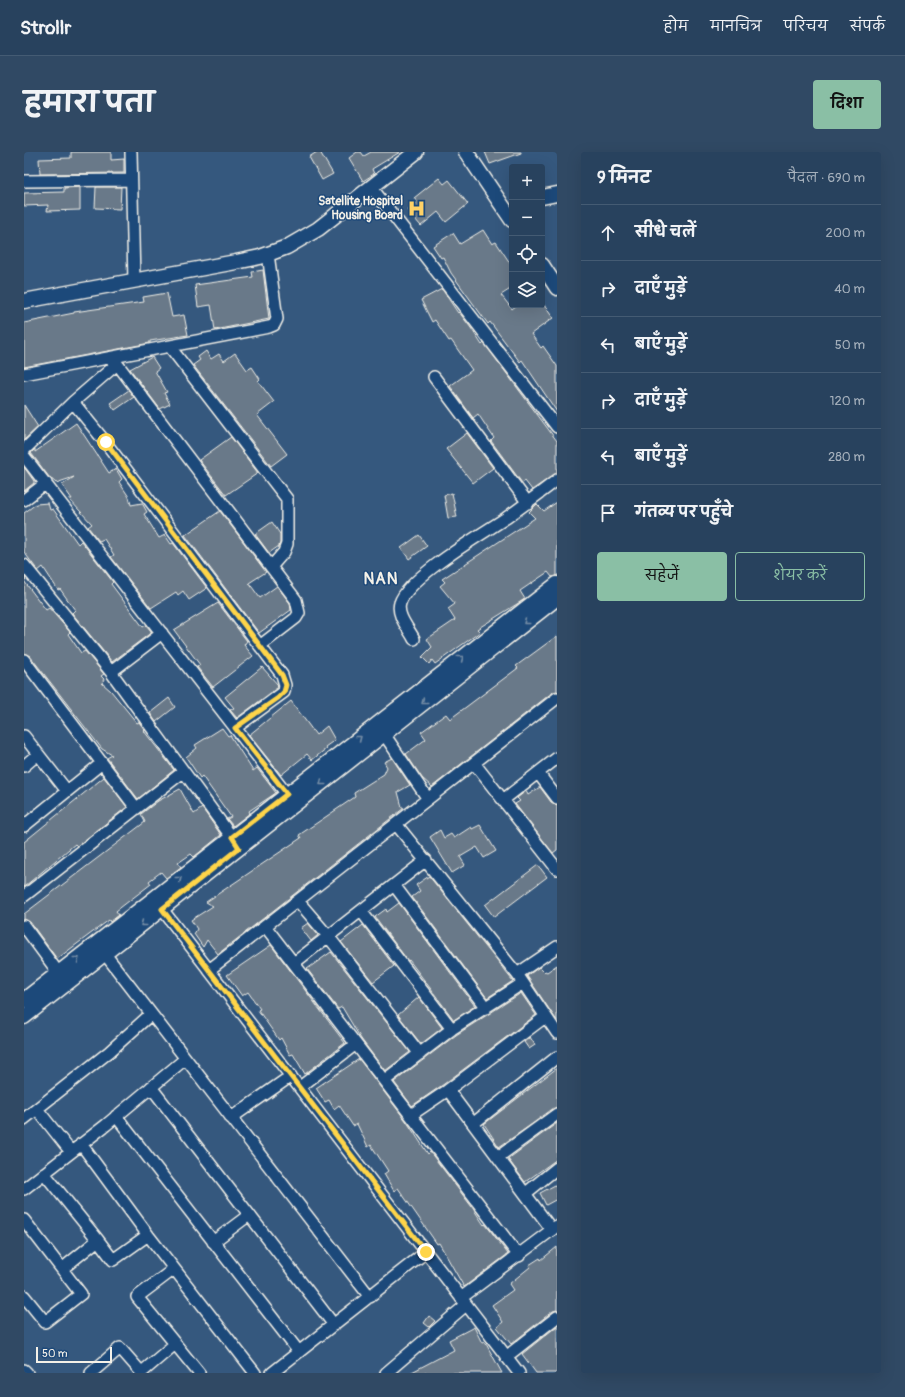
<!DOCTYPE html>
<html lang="hi">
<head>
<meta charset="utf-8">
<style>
  :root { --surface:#28425e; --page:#304964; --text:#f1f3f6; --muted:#a5b0bc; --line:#445b73; --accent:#8abfa5 }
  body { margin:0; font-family:Pangolin,"Playpen Sans Deva",sans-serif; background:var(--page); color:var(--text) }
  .controls { position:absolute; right:12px; top:12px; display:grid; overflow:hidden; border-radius:4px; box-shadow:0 4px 16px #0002 }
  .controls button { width:36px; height:36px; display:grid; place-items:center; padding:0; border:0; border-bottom:1px solid var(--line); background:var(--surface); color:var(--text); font:20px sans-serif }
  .scale { position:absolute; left:12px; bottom:10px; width:76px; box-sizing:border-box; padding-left:4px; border:2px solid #f4f1e8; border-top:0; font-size:11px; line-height:14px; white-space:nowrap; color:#f4f1e8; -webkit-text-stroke:3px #1f4a7a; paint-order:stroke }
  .stop { position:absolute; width:12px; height:12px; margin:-9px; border:3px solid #ffd54a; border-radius:50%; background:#fff }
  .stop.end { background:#ffd54a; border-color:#fff; box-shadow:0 1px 4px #0008 }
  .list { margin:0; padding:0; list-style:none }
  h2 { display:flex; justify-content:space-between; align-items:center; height:52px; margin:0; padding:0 16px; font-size:17px }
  h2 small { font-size:13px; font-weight:400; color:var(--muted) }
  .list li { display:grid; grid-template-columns:26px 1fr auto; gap:12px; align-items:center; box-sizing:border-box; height:56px; padding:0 16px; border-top:1px solid var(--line) }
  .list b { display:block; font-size:15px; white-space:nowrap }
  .list em { font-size:13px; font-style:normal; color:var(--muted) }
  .actions { display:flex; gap:8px; padding:12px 16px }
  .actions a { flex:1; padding:9px 0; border:1px solid var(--accent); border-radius:4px; text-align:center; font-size:14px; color:var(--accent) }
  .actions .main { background:var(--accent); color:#111 }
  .icon { flex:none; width:22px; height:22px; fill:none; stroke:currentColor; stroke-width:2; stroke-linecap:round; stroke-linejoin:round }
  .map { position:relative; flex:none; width:533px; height:1221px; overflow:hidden; border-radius:4px }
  header { display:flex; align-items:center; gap:24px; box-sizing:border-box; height:56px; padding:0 20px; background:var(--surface); border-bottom:1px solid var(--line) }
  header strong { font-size:19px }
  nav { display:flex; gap:22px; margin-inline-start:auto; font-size:14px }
  .intro { display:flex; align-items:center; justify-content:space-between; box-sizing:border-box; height:96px; padding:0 24px }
  h1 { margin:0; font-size:28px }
  .button { padding:10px 18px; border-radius:4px; background:var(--accent); color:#111; font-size:14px; font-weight:700 }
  main { display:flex; gap:24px; padding:0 24px }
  aside { flex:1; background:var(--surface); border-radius:4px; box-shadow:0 4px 16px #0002 }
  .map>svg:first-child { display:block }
  .building { fill:#697989; stroke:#f4f1e8 }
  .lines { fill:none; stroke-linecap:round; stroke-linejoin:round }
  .minor-casing { stroke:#f4f1e8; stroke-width:14 }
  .tertiary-casing { stroke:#f4f1e8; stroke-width:17 }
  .minor { stroke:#1f4a7a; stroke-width:11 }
  .tertiary { stroke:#1f4a7a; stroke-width:14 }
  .oneway { stroke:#748da6 }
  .route { stroke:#ffd54a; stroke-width:5 }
  .labels { text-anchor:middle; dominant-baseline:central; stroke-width:3; stroke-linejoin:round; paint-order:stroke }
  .poi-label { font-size:12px; font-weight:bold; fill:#f4f1e8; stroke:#1f4a7a; text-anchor:end }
  .district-label { font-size:16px; font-weight:bold; letter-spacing:1px; fill:#f4f1e8; stroke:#1f4a7a }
</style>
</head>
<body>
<header>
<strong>Strollr</strong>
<nav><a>होम</a><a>मानचित्र</a><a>परिचय</a><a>संपर्क</a></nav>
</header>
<div class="intro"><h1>हमारा पता</h1><a class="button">दिशा</a></div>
<main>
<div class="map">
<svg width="533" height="1221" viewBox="0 0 533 1221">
  <rect width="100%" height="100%" fill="#35587e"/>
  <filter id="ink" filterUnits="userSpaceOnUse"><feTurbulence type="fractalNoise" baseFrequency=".025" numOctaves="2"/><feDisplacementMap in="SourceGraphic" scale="8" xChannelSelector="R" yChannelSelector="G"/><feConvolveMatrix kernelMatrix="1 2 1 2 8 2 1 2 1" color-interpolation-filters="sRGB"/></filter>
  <g filter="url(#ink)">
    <path class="building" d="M47 0H87V8L100 7V21L16 22 15 7 47 6Z
      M293 0H296L309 22 298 28 285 5Z
      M333 0H337L340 4 347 0H376L348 17 350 22 339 29 325 6Z
      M461 0H497V1L466 12Z
      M415 26 420 32 425 28 444 52 422 70 414 60 397 74 383 58 393 50 390 46Z
      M56 35V58L23 59 24 53 0 54V41L40 40V36Z
      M72 35H97L96 57 71 56Z
      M459 78 468 92 472 90 488 114V136L477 143 488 157 493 153H520L529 166 507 182 517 196 519 194 533 214V260L498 208 496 210 466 170 464 172 427 121 419 105 417 106 409 94 429 81 436 92Z
      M239 118 245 167 191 178 187 153 174 155 171 133 229 125 228 120Z
      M418 137 434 161 435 160 447 176 458 193 460 191 533 289V321L508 338 501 329 498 331 467 289 470 286 454 262 449 266 426 234 448 218 427 188 425 189 411 168 408 170 397 148Z
      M143 141 148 165 160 163 164 183 126 189V191L0 215V171L50 161V160L120 150 119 145Z
      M182 199 187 207 195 202 200 209 211 201 223 218 228 215 236 227 234 229 250 250 233 263 263 302 247 314 169 213 176 208 174 205Z
      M128 205 135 216 131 219 143 240 140 241 146 252 136 257 106 217Z
      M105 238 110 245 91 258 86 251Z
      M0 253 14 275 0 288Z
      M52 271 85 321 92 317 98 327 95 330 105 345 107 353 118 351 123 360 120 362 135 386 141 383 147 392 149 391 183 436 165 448 159 439 154 443 152 440 127 456 87 405 90 403 80 387 75 389 64 375 68 372 45 347H48L38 333 50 325 32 331 25 325 7 301 11 297V300Z
      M443 281 469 316 449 331 422 297Z
      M207 285 234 321 202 343 175 308Z
      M0 315 10 329V331L0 339Z
      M428 341 433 365 424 366 420 343Z
      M533 350V424L528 425 524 420 496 439 501 447 453 477 456 480 411 512 408 508 405 512 398 505 408 495 403 487 431 468 424 457 431 452 416 434 421 430 418 427 511 366 505 360 513 352 520 359Z
      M24 351 26 358 29 357 54 392 57 389 89 430 87 432 119 475 122 473 128 480 88 510 48 461 51 458 36 437 34 438 19 415 14 419 0 400V361L12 352Z
      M196 359 242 420 225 431 236 446 253 434 266 451 267 458 235 481 161 383Z
      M248 370 256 382V391L255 394 245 401 231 382Z
      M395 383 403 394 385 407 377 396Z
      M0 424 2 427 0 429 22 458 25 456 46 480 44 482 57 501 61 499 80 522 77 524 80 527 78 531 87 539 113 571 115 570 121 578 120 579 150 618 114 647 83 606 88 603 78 597 6 504 0 501Z
      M194 451 223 489 220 493 229 504 189 535 173 515 176 513 150 478Z
      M533 484V539L529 540 408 635 398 626 382 602 402 587 397 580 422 562 426 567 494 516 492 514Z
      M238 515 254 533 253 536 213 566 206 558 210 556 201 545Z
      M145 546 151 555 132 570 126 561Z
      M267 549 292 583 303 574 311 588 301 595 303 596 288 608 283 602 257 623 225 583Z
      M198 576 204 584 206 583 229 619 233 616 252 641 225 659 226 661 209 674 203 667 207 665 178 624 176 626 162 605 173 596 171 593Z
      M368 606 386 633 374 640 378 655 380 656 194 802 183 788 179 795 170 782 173 777 167 768 189 754 182 750 277 686 275 683 331 645 330 641 360 622 363 615 360 610Z
      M80 625 103 655 53 694 51 692 0 735V690Z
      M516 635 527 650 533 653V698L529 701 491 652 496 649 493 646 502 639 504 643Z
      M156 637 170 662 178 656 197 683 170 705 167 702 154 711 157 715 142 726 137 720 125 729 127 732 92 759 95 763 86 770 85 768 33 807 6 770 0 767V762L121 670 117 662 134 649Z
      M456 673 472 699 460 706 453 695 436 705 441 713 428 721 406 685 416 678 420 686 427 682 430 686 447 675 448 677Z
      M514 713 523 725 470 765 461 753Z
      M405 724 489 829 463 846 388 745 396 739 392 733Z
      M375 751 451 854 430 868 385 808 384 809 351 765 362 757 363 760Z
      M284 771 294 783 287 789 277 776Z
      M339 773 370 814 349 830 317 790Z
      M247 793 321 891 281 922 269 902 266 903 257 886 255 888 234 858 236 857 224 840 218 844 203 823Z
      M307 800 386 900 361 919 337 887 318 855 314 857 283 817Z
      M533 813V869L503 824 515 815 520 820 521 819 523 820Z
      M497 841 512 863 420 932 388 954 370 930 432 883Z
      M395 845 418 876 397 892 374 863Z
      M506 885 511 893 505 897 500 890Z
      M335 907 383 970 404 1002 406 1000 448 1055 460 1073 461 1072 466 1078 484 1102 440 1135 415 1091 413 1092 374 1036 370 1039 360 1022 364 1019 347 993 344 995 333 972 329 974 315 953 310 957 305 948 301 950 292 936Z
      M533 916V955L475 995 460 972Z
      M533 971V1007L501 1030 484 1007Z
      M533 1032V1047L522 1053 516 1041Z
      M533 1095V1158L529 1159 487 1192 473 1175 479 1170 468 1153 489 1138 485 1132 506 1115 505 1113 516 1106 517 1108Z
      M405 1164 411 1169 405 1175 400 1171Z
      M533 1174V1221H512L498 1202Z
      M450 1175 458 1191 461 1190 478 1221H386L430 1198 425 1188Z"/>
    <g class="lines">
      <defs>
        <path id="minor" d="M107 0 110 129
          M0 29 107 28
          M348 36 533 275
          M146 195 263 347V392L260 400 247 415
          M88 205 272 448 275 461 272 466 237 493
          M0 222 245 175 250 173 253 167 244 102
          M410 225 504 351
          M49 250 82 291 258 523 261 533 260 540 211 576
          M0 298 49 250 93 212
          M0 304 268 649
          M0 348 22 331
          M0 413 87 520 212 691
          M390 487C385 477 372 463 376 451 384 425 458 382 482 366 499 354 516 341 533 328
          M0 508 78 611
          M87 520 138 481
          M360 582 404 647
          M0 584 43 639
          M450 611 533 717
          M0 614 14 602
          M514 621 533 646
          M479 648 533 606
          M372 672 493 822 533 881
          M0 674 78 611 112 656
          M370 733 462 856
          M0 744 159 620
          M274 749 304 784 396 902
          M138 757 495 1221
          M337 759 428 877
          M0 774 39 827
          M241 774 495 1104
          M81 802 346 1145
          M270 811 402 708
          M185 818 533 546
          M493 822 533 795
          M361 928 428 877 499 831
          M127 935 310 1173
          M276 935 332 892
          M424 938 521 865
          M13 957 47 1000
          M387 963 424 938 528 1078
          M92 964 275 1200
          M207 966 267 924
          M0 967 85 900 127 862
          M450 971 533 905
          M57 992 124 1083 89 1108 74 1088
          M474 1005 533 962
          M20 1021 74 1088 38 1117
          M0 1037 82 973 161 907
          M502 1041 533 1016
          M0 1068 57 1142 21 1170 0 1144
          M124 1083 231 1221
          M189 1090 225 1063
          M150 1117 113 1145 175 1221
          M437 1146 533 1074
          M482 1205 533 1165
          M0 1218 3 1221
          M67 1221 96 1196 117 1220
          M117 1221 151 1192
          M248 1221 402 1100
          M362 1221 442 1153"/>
        <path id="tertiary" d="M442 0 488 68
          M518 45 533 42
          M518 113 533 136
          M0 149 212 110 236 105 263 95 294 77 392 0
          M0 848 533 432
          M0 865 533 446"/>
      </defs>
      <use href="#minor" class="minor-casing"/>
      <use href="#tertiary" class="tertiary-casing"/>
      <use href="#minor" class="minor"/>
      <use href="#tertiary" class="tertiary"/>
    </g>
    <defs><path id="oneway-chevron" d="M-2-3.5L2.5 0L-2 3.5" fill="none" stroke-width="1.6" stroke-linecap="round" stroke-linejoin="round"/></defs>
    <g class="oneway">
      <use href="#oneway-chevron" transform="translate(502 470) rotate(142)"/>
      <use href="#oneway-chevron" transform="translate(437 506) rotate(-38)"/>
      <use href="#oneway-chevron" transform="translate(400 550) rotate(142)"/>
      <use href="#oneway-chevron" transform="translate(335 586) rotate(-38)"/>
      <use href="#oneway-chevron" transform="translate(298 631) rotate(142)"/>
      <use href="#oneway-chevron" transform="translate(155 727) rotate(-38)"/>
      <use href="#oneway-chevron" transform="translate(119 772) rotate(142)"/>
      <use href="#oneway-chevron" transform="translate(53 807) rotate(-38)"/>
    </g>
  </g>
  <g class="lines" filter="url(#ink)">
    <path class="route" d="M82 290 258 523 262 533 260 540 254 546 211 576 263 642 208 685 215 696 138 757 402 1100"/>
  </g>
  <defs>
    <symbol id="hospital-bare" viewBox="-9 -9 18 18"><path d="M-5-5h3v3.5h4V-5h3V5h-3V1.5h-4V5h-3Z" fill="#ffd166" stroke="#1f4a7a" stroke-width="2.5" paint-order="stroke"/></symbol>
  </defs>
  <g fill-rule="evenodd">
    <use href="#hospital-bare" x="380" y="44" width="25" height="25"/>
  </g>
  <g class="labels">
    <g class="poi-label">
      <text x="379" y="49">Satellite Hospital<tspan x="379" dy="14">Housing Board</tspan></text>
    </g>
    <g class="district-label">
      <text x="357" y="427">NAN</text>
    </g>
  </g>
</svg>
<div class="controls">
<button>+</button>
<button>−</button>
<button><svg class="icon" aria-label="locate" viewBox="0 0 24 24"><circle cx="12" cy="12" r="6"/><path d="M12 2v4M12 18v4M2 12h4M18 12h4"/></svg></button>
<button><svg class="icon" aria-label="layers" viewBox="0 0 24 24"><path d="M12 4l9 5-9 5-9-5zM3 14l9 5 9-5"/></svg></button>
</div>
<div class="scale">50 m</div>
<div class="stop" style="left:82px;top:290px"></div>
<div class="stop end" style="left:402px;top:1100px"></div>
</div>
<aside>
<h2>9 मिनट<small>पैदल · 690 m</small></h2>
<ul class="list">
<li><svg class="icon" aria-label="ahead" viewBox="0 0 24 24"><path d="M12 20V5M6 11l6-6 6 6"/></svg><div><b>सीधे चलें</b></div><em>200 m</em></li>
<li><svg class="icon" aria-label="right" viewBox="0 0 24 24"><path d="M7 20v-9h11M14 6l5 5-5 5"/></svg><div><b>दाएँ मुड़ें</b></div><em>40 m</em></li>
<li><svg class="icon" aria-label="left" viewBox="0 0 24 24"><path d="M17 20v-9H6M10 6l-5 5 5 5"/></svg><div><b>बाएँ मुड़ें</b></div><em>50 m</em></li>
<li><svg class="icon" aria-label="right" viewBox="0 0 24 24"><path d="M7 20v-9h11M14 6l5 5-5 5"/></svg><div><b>दाएँ मुड़ें</b></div><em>120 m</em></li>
<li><svg class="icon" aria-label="left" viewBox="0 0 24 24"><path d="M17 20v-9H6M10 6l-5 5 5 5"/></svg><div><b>बाएँ मुड़ें</b></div><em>280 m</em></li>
<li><svg class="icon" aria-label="arrive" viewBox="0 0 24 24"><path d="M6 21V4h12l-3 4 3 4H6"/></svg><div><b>गंतव्य पर पहुँचे</b></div></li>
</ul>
<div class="actions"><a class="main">सहेजें</a><a>शेयर करें</a></div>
</aside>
</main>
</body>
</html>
